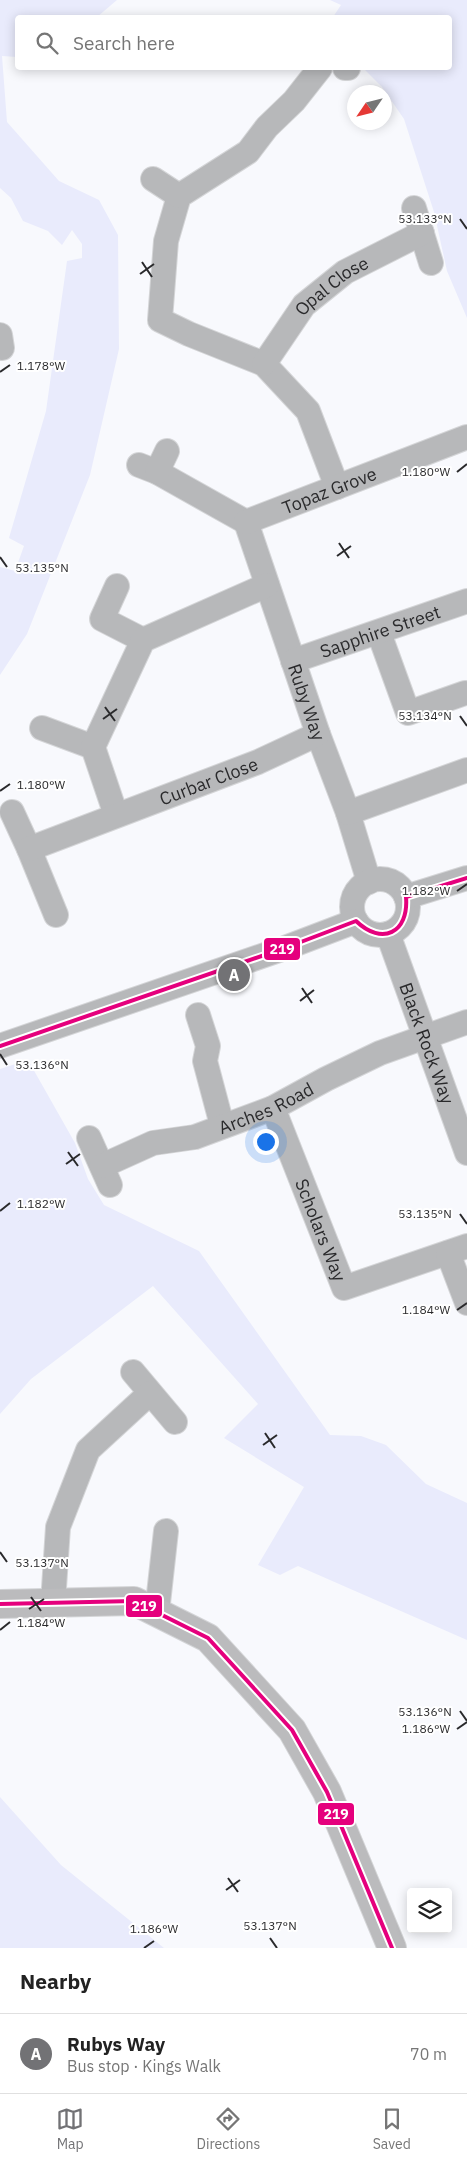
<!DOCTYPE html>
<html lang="en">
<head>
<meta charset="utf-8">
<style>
  :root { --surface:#fff; --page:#f6f6f6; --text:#222; --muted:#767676; --line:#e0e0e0; --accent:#727275 }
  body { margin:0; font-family:"IBM Plex Sans",sans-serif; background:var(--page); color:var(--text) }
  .controls { position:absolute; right:15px; bottom:15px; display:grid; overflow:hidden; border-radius:5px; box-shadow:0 2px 12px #0003 }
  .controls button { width:45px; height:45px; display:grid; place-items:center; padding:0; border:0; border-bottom:1px solid var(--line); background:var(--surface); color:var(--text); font:25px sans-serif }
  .compass { position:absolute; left:347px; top:85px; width:45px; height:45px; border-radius:50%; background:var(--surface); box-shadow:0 2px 12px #0003; rotate:235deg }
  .you { position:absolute; left:265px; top:1141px; width:18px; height:18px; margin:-12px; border:4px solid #fff; border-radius:50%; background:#1a73e8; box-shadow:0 0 0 8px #1a73e833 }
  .badge { display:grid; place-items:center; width:32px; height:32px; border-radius:50%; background:var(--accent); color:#fff; font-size:16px; font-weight:700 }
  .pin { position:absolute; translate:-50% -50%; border:2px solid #fff; box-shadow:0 1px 5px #0006 }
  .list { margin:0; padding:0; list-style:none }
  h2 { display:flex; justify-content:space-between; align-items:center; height:65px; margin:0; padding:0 20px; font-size:21px }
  h2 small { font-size:16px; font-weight:400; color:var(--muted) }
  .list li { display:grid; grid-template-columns:32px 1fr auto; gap:15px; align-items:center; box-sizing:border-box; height:80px; padding:0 20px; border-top:1px solid var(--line) }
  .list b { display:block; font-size:19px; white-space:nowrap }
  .list p { margin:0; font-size:16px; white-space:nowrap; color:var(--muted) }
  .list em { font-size:16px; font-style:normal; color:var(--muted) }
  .icon { flex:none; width:28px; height:28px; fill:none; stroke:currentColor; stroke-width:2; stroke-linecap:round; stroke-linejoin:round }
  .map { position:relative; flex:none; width:467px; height:1948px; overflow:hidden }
  .search { position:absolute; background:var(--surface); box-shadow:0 2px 12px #0003; left:15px; right:15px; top:15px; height:55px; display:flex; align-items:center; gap:12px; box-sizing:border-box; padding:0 18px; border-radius:5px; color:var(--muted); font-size:19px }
  .sheet { height:145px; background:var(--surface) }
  nav { display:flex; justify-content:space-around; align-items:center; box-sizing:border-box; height:70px; border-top:1px solid var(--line); background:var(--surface); font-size:14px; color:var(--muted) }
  nav a { display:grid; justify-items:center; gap:2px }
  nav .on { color:var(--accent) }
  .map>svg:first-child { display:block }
  .green { fill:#e9ebfc }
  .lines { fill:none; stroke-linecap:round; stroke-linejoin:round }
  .minor-casing { stroke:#d4d5d7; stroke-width:26 }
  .major-casing { stroke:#d4d5d7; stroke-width:30 }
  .minor { stroke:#b7b8ba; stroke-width:24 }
  .major { stroke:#bbbbbd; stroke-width:28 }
  .bus-1-casing { stroke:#fff; stroke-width:8 }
  .bus-1 { stroke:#e5007d; stroke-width:4 }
  .ticks { fill:none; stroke:#2a2a2c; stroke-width:2 }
  .labels { text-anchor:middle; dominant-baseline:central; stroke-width:4; stroke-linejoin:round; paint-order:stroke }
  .street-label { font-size:18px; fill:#2a2a2c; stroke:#fff }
  .ticks-label { font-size:12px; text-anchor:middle; fill:#2a2a2c; stroke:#fff; stroke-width:4; stroke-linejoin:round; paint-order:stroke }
  .line-badge { stroke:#fff; stroke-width:2 }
  .badge-label { font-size:14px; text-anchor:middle; font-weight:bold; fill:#fff }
</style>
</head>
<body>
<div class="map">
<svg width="467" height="1948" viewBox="0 0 467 1948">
  <rect width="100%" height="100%" fill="#f8f9fd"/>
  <path class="green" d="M0 0H117L97 17 18 18 17 57 2 56 7 122 59 181 99 200 118 235 119 349 90 475 27 634 0 675V567L15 571 24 546 9 538 46 411 67 261 82 258V244L72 230 62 245 48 231 23 221 11 198 0 188Z
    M330 0H467V318L447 271 434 212 404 119 382 87 363 68H450V18L333 17 341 5Z
    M28 1060 75 1143 88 1179 104 1205 199 1251 330 1435 361 1436 386 1445 426 1484 467 1503V1640L298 1566 280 1575 258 1565 304 1487 224 1438 258 1404 153 1286 31 1379 0 1414V1069Z
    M0 1797 61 1865 164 1948H0Z"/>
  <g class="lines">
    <defs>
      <g id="minor">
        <path d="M320 68 294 101 267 127 248 152 179 196 166 241 160 320 189 334 264 364 308 411 337 487"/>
        <path d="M345 68H348"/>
        <path d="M153 179 179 196"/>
        <path d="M414 208 431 263"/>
        <path d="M0 335 2 348"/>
        <path id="s1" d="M264 364 304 305 345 272 422 233"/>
        <path d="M139 465 157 472 246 522"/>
        <path d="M157 472 167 451"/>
        <path id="s2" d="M246 522 318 734 348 813 369 882"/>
        <path id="s3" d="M246 522 467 437"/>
        <path d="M117 586 102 619 143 640"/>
        <path d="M379 633 408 713 465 693"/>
        <path id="s4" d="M293 661 467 601"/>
        <path d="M42 728 93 747"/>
        <path d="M12 812 29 849 56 915"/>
        <path d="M348 813 467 770"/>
        <path d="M116 815 93 747 143 640 267 585"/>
        <path id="s5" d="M29 849 258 762 318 734"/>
        <circle cx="380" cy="907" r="28"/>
        <path d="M406 897 467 878"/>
        <path id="s6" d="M388 934 467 1153"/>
        <path d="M198 1015 208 1046 205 1061 222 1125"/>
        <path d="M0 1046 285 948 356 921"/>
        <path id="s7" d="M273 1108 344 1288 467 1246"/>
        <path d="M89 1138 110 1185"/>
        <path id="s8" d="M102 1166 153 1143 195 1137 273 1108 326 1079 380 1053 467 1022"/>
        <path d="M448 1253 467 1303"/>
        <path d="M133 1372 175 1422"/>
        <path d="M53 1603 58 1527 88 1450 150 1393"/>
        <path d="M157 1612 166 1531"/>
      </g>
      <path id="major" d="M0 1604 134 1601 208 1638 292 1730 327 1792 392 1948"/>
    </defs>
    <use href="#minor" class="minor-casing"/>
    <use href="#major" class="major-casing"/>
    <use href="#minor" class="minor"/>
    <use href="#major" class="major"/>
    <defs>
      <path id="bus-1" d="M0 1046 285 948 356 921C382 946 409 933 406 897L467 878
        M0 1604 134 1601 208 1638 292 1730 327 1792 392 1948"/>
    </defs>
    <use href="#bus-1" class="bus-1-casing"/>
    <use href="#bus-1" class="bus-1"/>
  </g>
  <path class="ticks" d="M460 219 467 229M142 262 152 277M140 274 154 264M0 372 10 365M457 472 467 464M339 543 349 558M337 556 351 546M0 557 7 567M105 707 115 721M460 716 467 726M103 719 117 709M0 791 10 784M457 891 467 884M302 988 312 1003M300 1001 314 990M0 1054 7 1065M68 1152 78 1166M66 1164 80 1154M0 1211 10 1203M460 1214 467 1224M457 1310 467 1303M265 1433 275 1448M263 1445 277 1435M0 1552 7 1562M31 1597 41 1611M29 1609 44 1599M0 1630 10 1622M460 1711 467 1721M457 1729 467 1722M228 1878 238 1892M226 1890 240 1880M270 1938 277 1948M144 1948 154 1941"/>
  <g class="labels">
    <g class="street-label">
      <text stroke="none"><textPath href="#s1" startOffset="105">Opal Close</textPath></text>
      <text stroke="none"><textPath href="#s3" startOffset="89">Topaz Grove</textPath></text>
      <text stroke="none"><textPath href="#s4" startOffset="92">Sapphire Street</textPath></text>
      <text stroke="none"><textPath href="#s2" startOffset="190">Ruby Way</textPath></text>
      <text stroke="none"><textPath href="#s5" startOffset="192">Curbar Close</textPath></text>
      <text stroke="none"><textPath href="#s6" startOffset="116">Black Rock Way</textPath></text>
      <text stroke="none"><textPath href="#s8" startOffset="175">Arches Road</textPath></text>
      <text stroke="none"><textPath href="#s7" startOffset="131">Scholars Way</textPath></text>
    </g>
  </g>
  <g class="ticks-label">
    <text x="425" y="223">53.133°N</text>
    <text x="41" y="370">1.178°W</text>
    <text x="426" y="476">1.180°W</text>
    <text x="42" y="572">53.135°N</text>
    <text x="425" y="720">53.134°N</text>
    <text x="41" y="789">1.180°W</text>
    <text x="426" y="895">1.182°W</text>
    <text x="42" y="1069">53.136°N</text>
    <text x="41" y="1208">1.182°W</text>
    <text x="425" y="1218">53.135°N</text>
    <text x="426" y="1314">1.184°W</text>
    <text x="42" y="1567">53.137°N</text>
    <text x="41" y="1627">1.184°W</text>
    <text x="425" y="1716">53.136°N</text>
    <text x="426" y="1733">1.186°W</text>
    <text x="270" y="1930">53.137°N</text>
    <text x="154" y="1933">1.186°W</text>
  </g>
  <g class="line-badge">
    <rect x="263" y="937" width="38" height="24" rx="5" fill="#e5007d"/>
    <rect x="125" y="1594" width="38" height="24" rx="5" fill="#e5007d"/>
    <rect x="317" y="1802" width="38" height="24" rx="5" fill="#e5007d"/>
  </g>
  <g class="badge-label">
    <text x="282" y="954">219</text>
    <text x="144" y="1611">219</text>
    <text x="336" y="1819">219</text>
  </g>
</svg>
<div class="controls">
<button><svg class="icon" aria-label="layers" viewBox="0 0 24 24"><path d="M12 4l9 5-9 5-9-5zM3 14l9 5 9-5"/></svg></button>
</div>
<svg class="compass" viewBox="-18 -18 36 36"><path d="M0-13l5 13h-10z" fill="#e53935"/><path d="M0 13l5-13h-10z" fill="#767676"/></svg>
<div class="you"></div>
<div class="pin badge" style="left:234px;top:975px">A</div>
<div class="search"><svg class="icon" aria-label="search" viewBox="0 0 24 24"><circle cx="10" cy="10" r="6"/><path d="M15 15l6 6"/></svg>Search here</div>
</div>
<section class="sheet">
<h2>Nearby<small></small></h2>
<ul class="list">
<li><span class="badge">A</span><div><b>Rubys Way</b><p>Bus stop · Kings Walk</p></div><em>70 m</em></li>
</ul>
</section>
<nav>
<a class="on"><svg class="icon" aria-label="map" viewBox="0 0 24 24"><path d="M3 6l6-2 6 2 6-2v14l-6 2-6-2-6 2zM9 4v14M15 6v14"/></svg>Map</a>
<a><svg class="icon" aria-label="directions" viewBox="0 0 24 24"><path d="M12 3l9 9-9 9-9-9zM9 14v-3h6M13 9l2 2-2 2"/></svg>Directions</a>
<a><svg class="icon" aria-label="saved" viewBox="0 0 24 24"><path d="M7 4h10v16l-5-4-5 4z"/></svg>Saved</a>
</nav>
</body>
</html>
